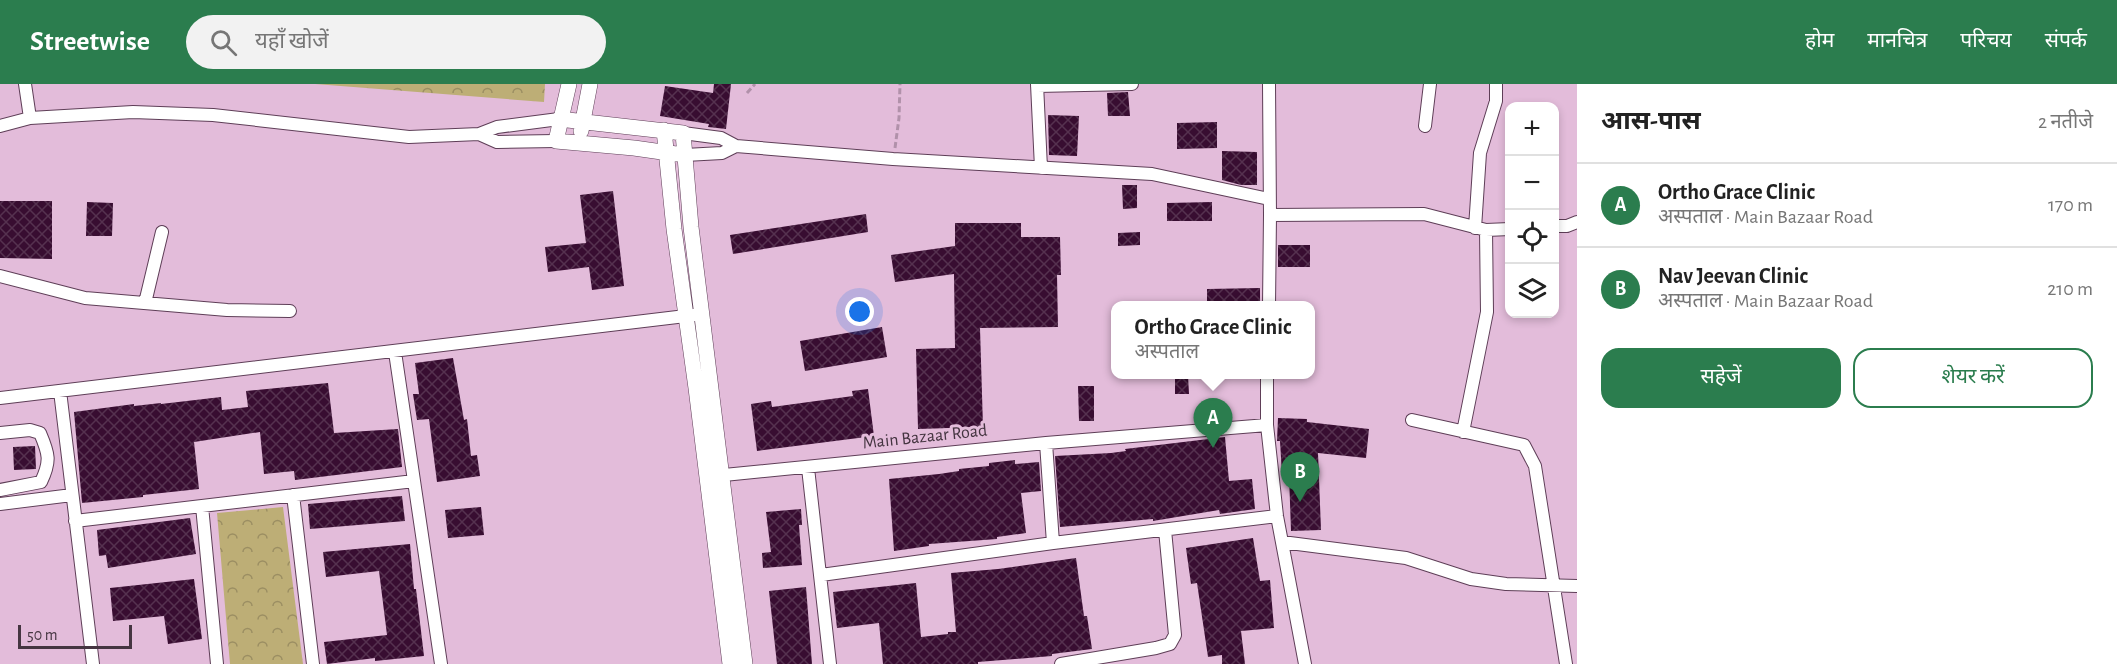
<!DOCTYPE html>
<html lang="hi">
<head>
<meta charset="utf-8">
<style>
  :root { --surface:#fff; --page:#f2f2f2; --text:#222; --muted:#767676; --line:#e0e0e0; --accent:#2b7d4e }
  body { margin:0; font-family:"Alegreya Sans","Noto Sans Devanagari",sans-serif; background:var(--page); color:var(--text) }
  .controls { position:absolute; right:18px; top:18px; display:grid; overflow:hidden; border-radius:12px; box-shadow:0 3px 9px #0003 }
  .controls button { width:54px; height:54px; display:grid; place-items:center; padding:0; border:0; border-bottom:2px solid var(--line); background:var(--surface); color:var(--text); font:30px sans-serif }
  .scale { position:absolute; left:18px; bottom:15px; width:114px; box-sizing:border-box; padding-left:6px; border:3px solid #453541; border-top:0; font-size:16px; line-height:21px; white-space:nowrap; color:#453541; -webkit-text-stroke:4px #e3bcda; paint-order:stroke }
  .you { position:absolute; left:860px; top:228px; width:21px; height:21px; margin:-15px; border:4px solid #fff; border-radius:50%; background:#1a73e8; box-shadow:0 0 0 9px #1a73e833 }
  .badge { display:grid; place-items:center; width:39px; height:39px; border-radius:50%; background:var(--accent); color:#fff; font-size:20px; font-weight:700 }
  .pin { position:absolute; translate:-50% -50px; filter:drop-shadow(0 2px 3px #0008) }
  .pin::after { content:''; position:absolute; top:32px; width:21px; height:18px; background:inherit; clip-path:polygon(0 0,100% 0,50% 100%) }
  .popup { position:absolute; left:1111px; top:217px; width:204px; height:78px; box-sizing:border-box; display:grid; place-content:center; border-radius:12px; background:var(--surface); filter:drop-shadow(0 2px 4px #0005); font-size:20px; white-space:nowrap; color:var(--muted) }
  .popup b { font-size:22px; color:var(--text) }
  .popup::after { content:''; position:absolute; left:50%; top:100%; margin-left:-12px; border:12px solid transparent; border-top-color:var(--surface) }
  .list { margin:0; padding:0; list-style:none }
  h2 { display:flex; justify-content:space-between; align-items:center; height:78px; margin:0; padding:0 24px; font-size:26px }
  h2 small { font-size:20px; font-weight:400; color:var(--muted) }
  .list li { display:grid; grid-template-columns:39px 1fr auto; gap:18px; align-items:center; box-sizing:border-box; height:84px; padding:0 24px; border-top:2px solid var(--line) }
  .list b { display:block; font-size:22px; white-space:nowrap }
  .list p { margin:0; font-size:20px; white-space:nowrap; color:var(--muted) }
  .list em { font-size:20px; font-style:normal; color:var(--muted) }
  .actions { display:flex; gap:12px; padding:18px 24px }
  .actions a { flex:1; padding:14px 0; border:2px solid var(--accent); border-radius:18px; text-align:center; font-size:21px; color:var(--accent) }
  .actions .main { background:var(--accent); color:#fff }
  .icon { flex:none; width:33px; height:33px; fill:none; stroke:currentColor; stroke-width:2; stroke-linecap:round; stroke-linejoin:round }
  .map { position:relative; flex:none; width:1577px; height:580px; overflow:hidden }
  header { display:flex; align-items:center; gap:36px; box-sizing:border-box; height:84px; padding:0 30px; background:var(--accent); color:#fff }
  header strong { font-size:28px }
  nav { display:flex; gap:33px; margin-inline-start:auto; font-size:21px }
  .search { width:420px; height:54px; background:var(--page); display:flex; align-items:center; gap:15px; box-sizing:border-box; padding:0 21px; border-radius:33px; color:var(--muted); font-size:22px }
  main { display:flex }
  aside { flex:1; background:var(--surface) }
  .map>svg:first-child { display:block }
  .forest { fill:url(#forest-crowns) }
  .building { fill:url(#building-cross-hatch) }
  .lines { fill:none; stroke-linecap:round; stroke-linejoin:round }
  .minor-casing { stroke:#5e3e57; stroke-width:14 }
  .tertiary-casing { stroke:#5e3e57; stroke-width:16 }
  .path { stroke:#b191aa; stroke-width:3; stroke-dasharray:6 3; stroke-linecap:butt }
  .minor { stroke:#fff; stroke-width:12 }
  .tertiary { stroke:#fff; stroke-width:15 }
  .labels { text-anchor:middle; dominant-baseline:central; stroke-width:6; stroke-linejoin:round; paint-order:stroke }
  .street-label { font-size:18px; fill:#453541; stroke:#e3bcda }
</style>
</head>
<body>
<header>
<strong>Streetwise</strong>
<div class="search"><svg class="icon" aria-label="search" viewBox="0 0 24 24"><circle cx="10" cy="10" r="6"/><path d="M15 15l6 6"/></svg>यहाँ खोजें</div>
<nav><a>होम</a><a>मानचित्र</a><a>परिचय</a><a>संपर्क</a></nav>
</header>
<main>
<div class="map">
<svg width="1577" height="580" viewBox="0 0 1577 580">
  <defs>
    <pattern id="forest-crowns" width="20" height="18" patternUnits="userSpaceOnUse" patternTransform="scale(1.5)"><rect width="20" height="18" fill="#bdae76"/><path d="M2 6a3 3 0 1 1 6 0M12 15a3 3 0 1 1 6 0" fill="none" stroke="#9b8e62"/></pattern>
    <pattern id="building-cross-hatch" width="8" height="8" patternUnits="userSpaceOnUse" patternTransform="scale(1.5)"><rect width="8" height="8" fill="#380d31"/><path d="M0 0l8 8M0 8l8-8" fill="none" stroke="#55314f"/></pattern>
  </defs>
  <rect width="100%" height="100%" fill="#e3bcda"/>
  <path class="forest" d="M315 0H545L544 18Z
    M283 423 303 580H230L217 429Z"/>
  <path class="building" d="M714 0H731L726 45 708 43 709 40 660 32 665 2 713 9Z
    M1128 8 1130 32H1108L1107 9Z
    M1048 31 1079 32 1077 72 1049 71Z
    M1217 38V64L1177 65V39Z
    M1222 67 1257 68V101H1241L1222 96Z
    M1122 101H1137V124L1123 125Z
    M613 107 624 202 592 206 589 183 548 188 545 163 586 159 580 111Z
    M0 117H52V175L0 174Z
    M87 118 113 119 112 152H86Z
    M1212 118V137H1167V119Z
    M866 130 868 148 733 170 730 151Z
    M955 139H1021V153H1060L1061 191H1057L1058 243 980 244 983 343 918 345 916 265 955 264 954 190 895 198 891 171 955 162Z
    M1140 148V161L1118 162V149Z
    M1278 161H1310V183H1278Z
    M1260 204V222H1207V205Z
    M882 243 887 273 805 287 800 257Z
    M453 274 464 336 467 335 471 372 477 371 480 392 437 398 429 335 417 336 413 310H419L415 279Z
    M1175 291H1188L1189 310H1175Z
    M328 299 334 349 398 345 402 383 295 396 294 387 264 390 260 348 194 358 199 405 143 411V413L82 419 74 328 134 320V322L161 319V320L221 313 222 326 248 323 246 307Z
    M1078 302H1094V337H1079Z
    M868 305 874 352 757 367 751 320 771 317 772 323 853 312 852 307Z
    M1278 334 1307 335V338L1369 345 1366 374 1318 369 1321 446 1291 447 1289 390 1282 391 1280 357H1277Z
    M1225 353 1229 397 1252 395 1255 425 1220 430 1219 426 1153 437V435L1060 443 1055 372 1111 369 1126 367 1125 365Z
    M35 362 36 385 14 386 13 363Z
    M1015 376V380L1039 378 1041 407 1021 409 1026 449 997 453V455L929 460V462L894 467 889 395 939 390 959 387V385L989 382V379Z
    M402 412 405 437 310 445 308 420Z
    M481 423 484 451 448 454 445 426Z
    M801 425 802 441H799L802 481 763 484 762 469 771 468 766 428Z
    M190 434 196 470 108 484 106 471 99 472 97 446Z
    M1253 454 1260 497 1270 496 1274 544 1241 547 1245 580H1222V571L1208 573 1197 499 1191 500 1186 464Z
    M410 460 414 505H416L424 572 375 577V574L327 580 324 558 387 551 379 487 326 493 323 468Z
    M1076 474 1084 532H1087L1092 565 1052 570V572L978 578V580H883L879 539 837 544 833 508 916 499 921 553 948 550V548H956L951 489 998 485Z
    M194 495 202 555 168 560 164 532 113 537 110 504Z
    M806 503 812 580H777L769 507Z"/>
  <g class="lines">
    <defs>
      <path id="minor" d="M25 0 30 34
        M1037 0 1041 84
        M1037 2 1132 0
        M0 42 30 34 133 28 213 31 409 53 479 50 497 43 559 35
        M1425 42 1430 0
        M683 49 721 54 736 62 893 75 1152 90 1269 115
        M479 50 497 58 556 57
        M685 71 722 69 736 62
        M1270 131 1424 130 1486 146 1510 145
        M1554 142H1567L1577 138
        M1475 144 1480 69 1496 17V0
        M0 192 85 214 227 226 290 227
        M145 219 162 148
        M1269 222 1270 131 1269 0
        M395 268 441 580
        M1267 290V341L1277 432 1305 580
        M60 307 93 580
        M0 314 694 231
        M1412 336 1524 361 1535 382 1566 580
        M1463 348 1487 228 1486 146
        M0 349 30 346 40 349C49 370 51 377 41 398L0 406
        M1046 359 1053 459
        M808 384 830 580
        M714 392 1046 359 1267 341
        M293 411 313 580
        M0 420 72 411
        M202 422 217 580
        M75 437 414 397
        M1282 458 1406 474 1471 495 1506 500 1577 502
        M821 491 1053 459 1277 432
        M1061 580 1156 564 1170 560 1175 551 1165 446"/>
      <path id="tertiary" d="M569 0 556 57 634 64 676 70
        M559 35 683 49 691 143 745 580
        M664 46 674 145 696 304 730 580
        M581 47 590 0"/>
    </defs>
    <use href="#minor" class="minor-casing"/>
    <use href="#tertiary" class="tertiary-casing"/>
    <path class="path" d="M747 9 755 0
      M895 64 899 34 900 0"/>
    <use href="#minor" class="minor"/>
    <use href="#tertiary" class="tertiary"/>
  </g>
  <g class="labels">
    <g class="street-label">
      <text transform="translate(925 353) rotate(-6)">Main Bazaar Road</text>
    </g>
  </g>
</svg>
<div class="controls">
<button>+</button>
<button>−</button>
<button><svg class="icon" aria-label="locate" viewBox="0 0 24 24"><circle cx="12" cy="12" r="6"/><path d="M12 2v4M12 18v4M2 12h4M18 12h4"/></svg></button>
<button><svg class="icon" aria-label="layers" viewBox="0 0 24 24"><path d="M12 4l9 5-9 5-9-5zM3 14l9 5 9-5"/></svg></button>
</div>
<div class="scale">50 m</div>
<div class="you"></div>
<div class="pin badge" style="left:1213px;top:364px">A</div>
<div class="popup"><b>Ortho Grace Clinic</b>अस्पताल</div>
<div class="pin badge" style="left:1300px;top:418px">B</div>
</div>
<aside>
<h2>आस-पास<small>2 नतीजे</small></h2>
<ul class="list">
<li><span class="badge">A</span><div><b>Ortho Grace Clinic</b><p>अस्पताल · Main Bazaar Road</p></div><em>170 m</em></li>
<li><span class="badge">B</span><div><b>Nav Jeevan Clinic</b><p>अस्पताल · Main Bazaar Road</p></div><em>210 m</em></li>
</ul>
<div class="actions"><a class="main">सहेजें</a><a>शेयर करें</a></div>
</aside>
</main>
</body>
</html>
